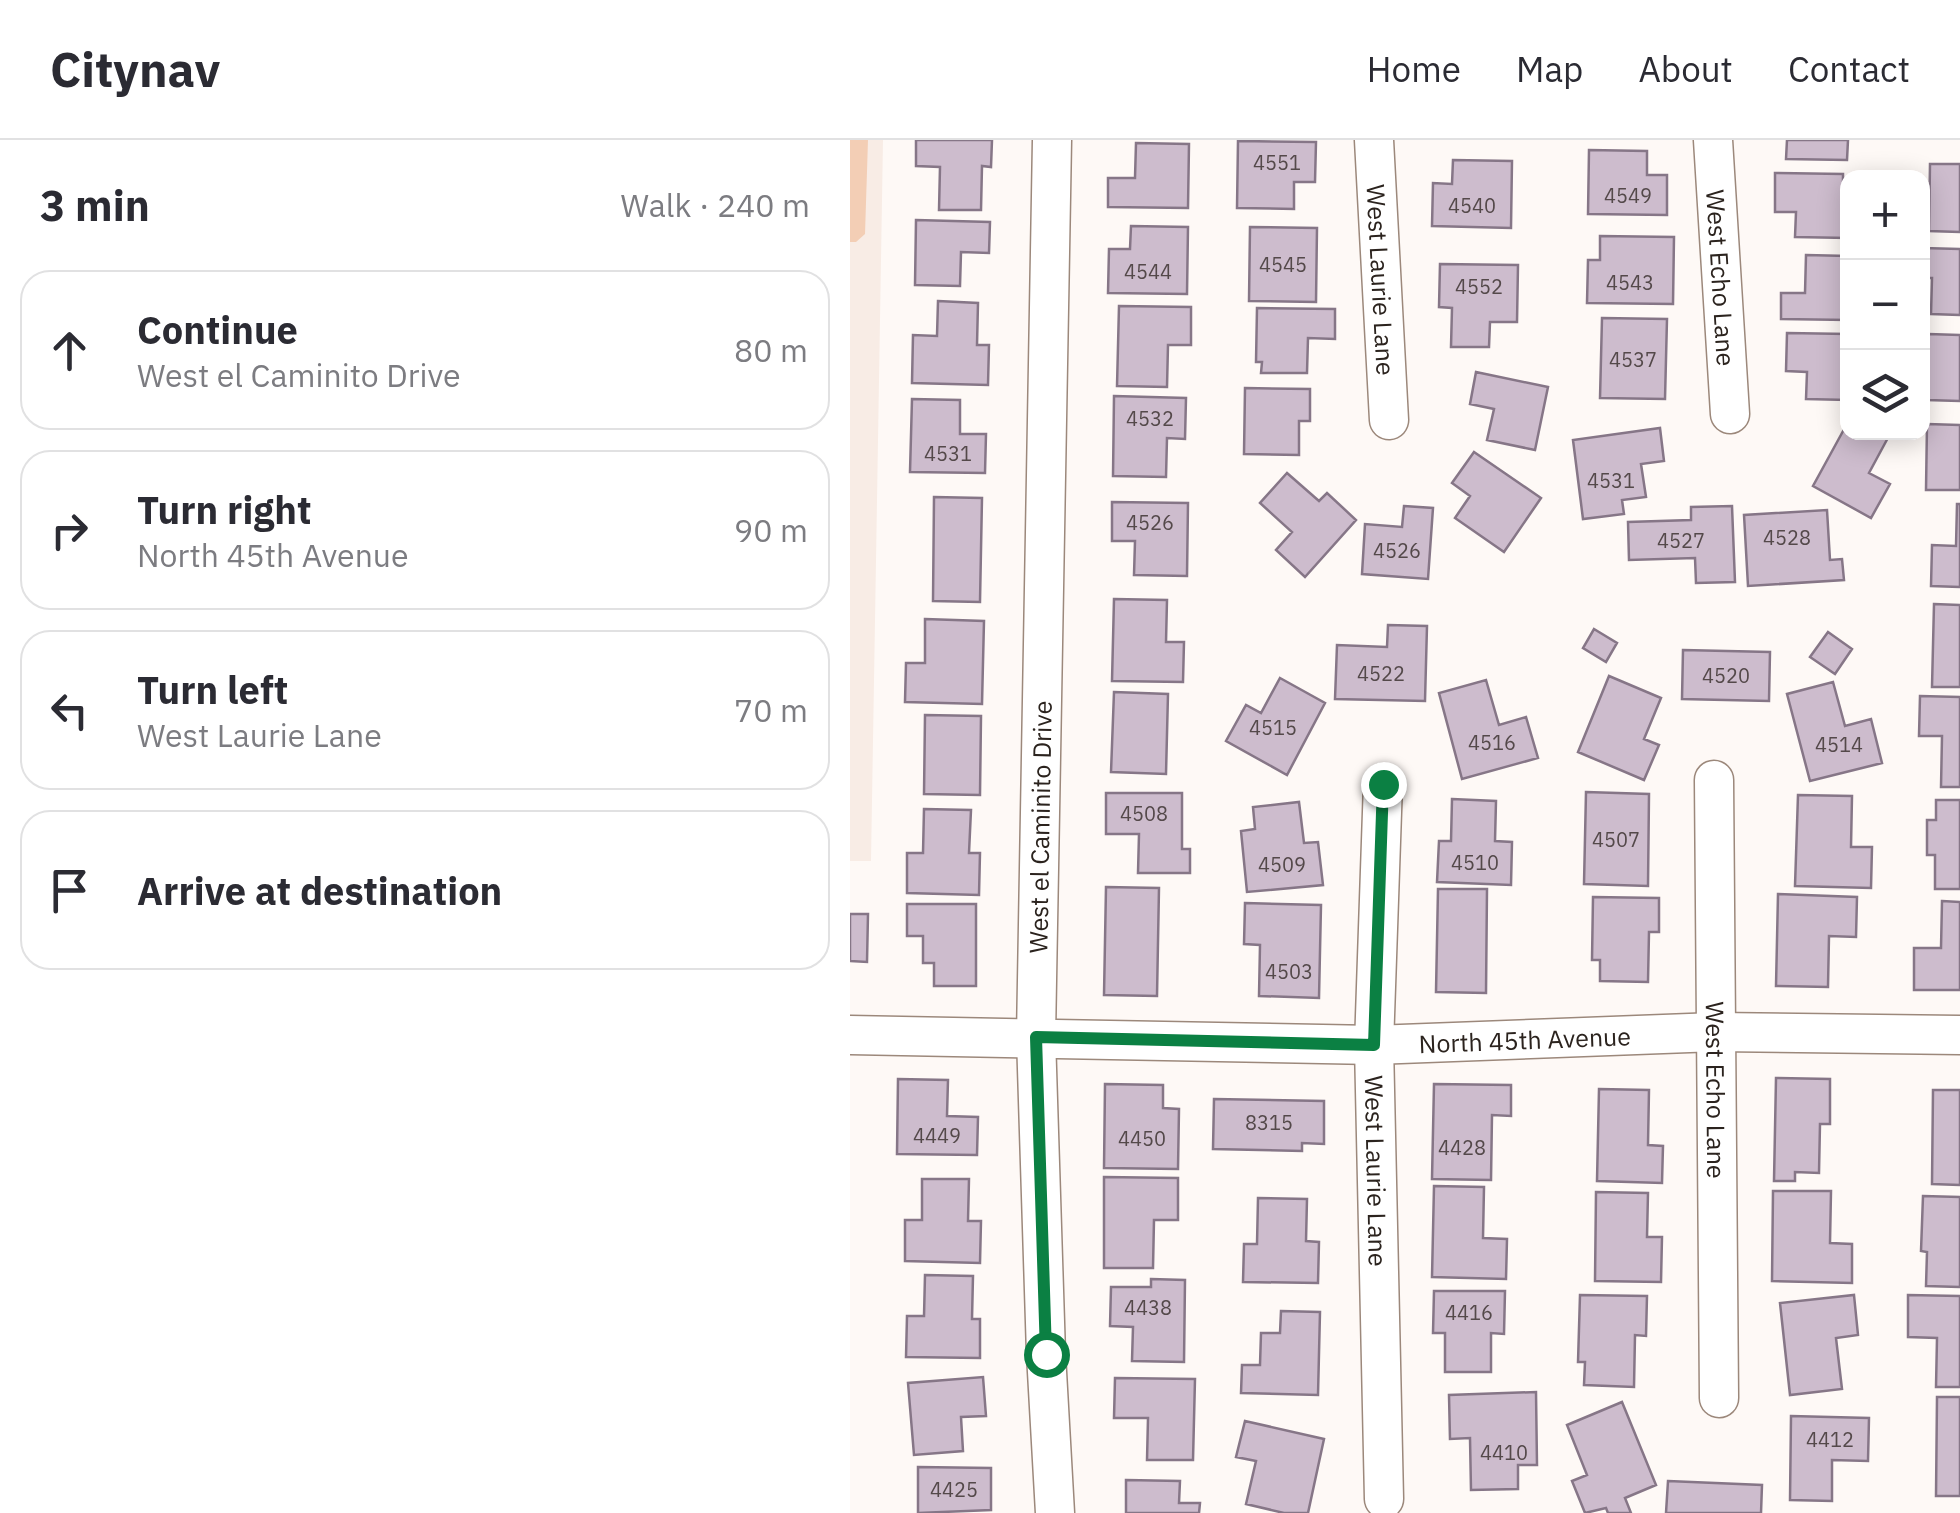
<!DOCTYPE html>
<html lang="en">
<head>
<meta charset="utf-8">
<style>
  :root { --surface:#fff; --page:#f2f2f3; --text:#2b2b33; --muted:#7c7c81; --line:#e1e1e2 }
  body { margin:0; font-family:"IBM Plex Sans",sans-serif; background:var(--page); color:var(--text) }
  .controls { position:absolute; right:30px; top:30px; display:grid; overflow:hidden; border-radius:20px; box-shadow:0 5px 25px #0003 }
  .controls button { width:90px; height:90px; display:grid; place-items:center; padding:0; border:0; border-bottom:2px solid var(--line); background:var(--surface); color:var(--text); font:50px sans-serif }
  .stop { position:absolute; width:30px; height:30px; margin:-22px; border:8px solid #0b8043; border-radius:50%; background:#fff }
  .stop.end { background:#0b8043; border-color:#fff; box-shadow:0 2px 10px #0008 }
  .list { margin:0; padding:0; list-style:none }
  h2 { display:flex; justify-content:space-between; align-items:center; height:130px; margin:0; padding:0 40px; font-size:42px }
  h2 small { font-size:32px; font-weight:400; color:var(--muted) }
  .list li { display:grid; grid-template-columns:65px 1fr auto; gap:30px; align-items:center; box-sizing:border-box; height:160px; margin:0 20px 20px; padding:0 20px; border:2px solid var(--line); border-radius:30px }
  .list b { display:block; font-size:38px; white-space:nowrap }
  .list p { margin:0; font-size:32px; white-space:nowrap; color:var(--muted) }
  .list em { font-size:32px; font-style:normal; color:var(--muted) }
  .icon { flex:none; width:55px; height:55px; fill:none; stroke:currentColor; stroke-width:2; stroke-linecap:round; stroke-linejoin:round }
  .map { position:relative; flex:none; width:1110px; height:1373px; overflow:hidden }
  header { display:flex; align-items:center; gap:60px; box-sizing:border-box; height:140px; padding:0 50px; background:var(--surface); border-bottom:2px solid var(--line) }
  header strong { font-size:48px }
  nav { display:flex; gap:55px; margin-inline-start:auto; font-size:35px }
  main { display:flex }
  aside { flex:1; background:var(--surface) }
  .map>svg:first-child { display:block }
  .built { fill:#f8ece5 }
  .green { fill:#f3ceb5 }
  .building { fill:#cdbccd; stroke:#867687; stroke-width:2.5 }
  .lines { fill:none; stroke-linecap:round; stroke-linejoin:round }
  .minor-casing { stroke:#9c887b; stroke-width:41 }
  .minor { stroke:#fff; stroke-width:38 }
  .route { stroke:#0b8043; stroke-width:12 }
  .labels { text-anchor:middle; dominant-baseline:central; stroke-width:9; stroke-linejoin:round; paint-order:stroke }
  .number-label { font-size:20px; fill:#54494a }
  .street-label { font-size:25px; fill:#2b231e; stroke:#fff }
</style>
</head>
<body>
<header>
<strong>Citynav</strong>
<nav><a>Home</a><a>Map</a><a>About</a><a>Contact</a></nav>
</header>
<main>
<aside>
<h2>3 min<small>Walk · 240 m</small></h2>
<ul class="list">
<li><svg class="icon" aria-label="ahead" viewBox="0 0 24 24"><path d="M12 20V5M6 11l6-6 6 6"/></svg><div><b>Continue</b><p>West el Caminito Drive</p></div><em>80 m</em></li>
<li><svg class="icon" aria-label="right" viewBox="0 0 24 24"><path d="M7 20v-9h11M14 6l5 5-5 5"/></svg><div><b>Turn right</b><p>North 45th Avenue</p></div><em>90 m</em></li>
<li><svg class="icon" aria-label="left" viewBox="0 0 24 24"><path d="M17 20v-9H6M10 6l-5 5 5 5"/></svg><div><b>Turn left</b><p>West Laurie Lane</p></div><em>70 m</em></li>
<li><svg class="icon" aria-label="arrive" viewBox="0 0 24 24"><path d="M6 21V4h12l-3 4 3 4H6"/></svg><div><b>Arrive at destination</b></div></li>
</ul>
</aside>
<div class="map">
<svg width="1110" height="1373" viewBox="0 0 1110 1373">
  <rect width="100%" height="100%" fill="#fef9f6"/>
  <path class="built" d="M0 0H33L21 721H0Z"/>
  <path class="green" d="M0 0H18L15 94 6 102H0Z"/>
  <path class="building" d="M66 0H142L141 27 132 26 131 70H89L90 27 66 26Z
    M937 0H998L997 20 936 19Z
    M388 1 466 2 465 42H444V69L387 68Z
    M286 3 339 4 338 68 258 67V38H285Z
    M739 10 797 11V35H817V75L738 74Z
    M603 20 662 21 661 88 582 86 583 43 602 44Z
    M1080 24H1110V92L1079 91Z
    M925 33 993 34V60H998V98L945 97 946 72H925Z
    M66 80 140 82 139 113 111 112 110 146 65 145Z
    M281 86 338 87 337 154 258 153 259 109H280Z
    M400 87 467 88 466 162 399 161Z
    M750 96 824 97 823 164 737 163 738 120H750Z
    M1072 108 1110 109V175L1081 174 1082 138H1072Z
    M956 115 998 116V180L931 179V153H955Z
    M590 124 668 125 667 182H640L639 207H601L602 168 589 167Z
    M88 161 128 163 127 205H139L138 245 62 243 63 195 87 196Z
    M269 166 341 167V205H318L317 247 267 246Z
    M407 168 485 169V199L458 198 457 233H411L412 222H406Z
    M752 178 817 179 815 259 750 258Z
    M937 193 998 194V260L956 259 957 232 936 231Z
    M1078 194 1110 195V261L1077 260Z
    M626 232 698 247 685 310 637 300 644 269 620 264Z
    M395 248 460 249V281H449V315L394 314Z
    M264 256 336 258 335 299 317 298 316 337 263 336Z
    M62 259 110 260V294H136L135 333 60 332Z
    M998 282V292L1040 294 1019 333 1040 344 1021 378 963 346Z
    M1077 284 1110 285V350H1076Z
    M810 288 814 321 791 324 796 357 772 360 774 374 733 379 723 300Z
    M624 312 691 358 654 412 605 378 620 356 602 343Z
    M437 333 469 361 477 353 506 380 455 437 426 410 442 392 410 363Z
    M84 357 132 358 130 462 83 461Z
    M262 362 338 363 337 436 284 435 285 401H262Z
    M1107 364H1110V447L1081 446 1082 405 1106 406Z
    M554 366 583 368 578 439 512 434 515 384 552 387Z
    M882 366 885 442 846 443 845 418 779 420 778 382 841 380V367Z
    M977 370 980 420 992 419 994 440 898 446 894 375Z
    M264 459 317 460 316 502H334L333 542 262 541Z
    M1084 464 1110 465V547H1082Z
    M75 479 134 481 132 564 55 562 56 523H75Z
    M538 485 577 486 575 561 485 559 487 505 537 507Z
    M744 489 767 503 756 522 733 508Z
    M978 492 1002 509 985 534 960 517Z
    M833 510 920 512 919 561 832 559Z
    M759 536 811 558 794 599 809 605 794 640 728 612Z
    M430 538 475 563 437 635 376 601 396 565 411 573Z
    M636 540 649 585 676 577 688 618 612 639 589 553Z
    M983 542 995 586 1021 579 1032 623 960 641 937 554Z
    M264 552 318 554 316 634 261 632Z
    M1070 556 1110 557V647H1091L1092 596H1069Z
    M75 575 131 576 130 655 74 654Z
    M736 652 799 654 798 746 734 744Z
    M256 653H332V709H340V733H288L289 694H256Z
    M948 655 1002 656 1001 707H1022L1021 748 945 746Z
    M602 659 646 661 645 701 662 702 661 745 587 742 589 701H601Z
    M1086 660H1110V749H1085V715H1077V680H1086Z
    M449 662 454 703 468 702 473 745 397 752 391 691 405 689 403 667Z
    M74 669 121 670 119 713H130L129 755 57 753V713H73Z
    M256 747 309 748 307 856 254 855Z
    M588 749H637L636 853 586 852Z
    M928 754 1007 757 1006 797 979 796 978 847 926 846Z
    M743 757 809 758V792H799L798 842 750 841V820H742Z
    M1092 761 1110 762V850H1064V808H1091Z
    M395 763 471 765 469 858 409 856 410 805 394 804Z
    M57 764H126V846H84V823H73V796H57Z
    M0 774H18L17 822 0 821Z
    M926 938 980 939V984H970L969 1033 945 1032V1041H924Z
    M48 939 98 940 97 976 128 977 127 1015 47 1014Z
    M255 944 313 945V968L329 969 328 1029 254 1028Z
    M584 944 661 945V976L642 975 641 1040 582 1039Z
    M749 949 799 950 798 1005 813 1006 812 1043 747 1041Z
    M1083 950H1110V1045L1082 1044Z
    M364 959 474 961V1004L452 1003V1011L363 1009Z
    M254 1037 328 1038V1080H304L303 1128H254Z
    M72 1039H119L118 1081H131L130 1123 55 1121V1080H72Z
    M584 1046 634 1047 633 1098 657 1099 656 1139 582 1137Z
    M923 1051H981L980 1103 1002 1104V1143L922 1141Z
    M746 1052 798 1053 797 1097H812L811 1142 745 1141Z
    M1073 1056 1110 1057V1147L1076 1146 1077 1112 1071 1111Z
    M408 1058 457 1059 456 1101 469 1102 468 1143 393 1142 394 1104H407Z
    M75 1135 123 1136 122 1179H130V1218L56 1217 57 1176H74Z
    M301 1139 335 1140 334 1222 282 1221 283 1187 260 1186 261 1147H301Z
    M584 1151H655L654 1194 641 1193V1232H595V1193H583Z
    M730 1155 797 1156 796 1196 785 1195 784 1247 734 1245 735 1222H728Z
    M1004 1155 1008 1195 986 1198 992 1249 940 1255 930 1163Z
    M1058 1155 1110 1156V1247H1086L1087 1198 1058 1197Z
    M431 1171 470 1172 468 1255 391 1253 392 1225H410L411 1193H430Z
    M133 1237 136 1276 111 1277 113 1311 64 1315 58 1243Z
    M265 1238 345 1239 343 1320H297L298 1278H264Z
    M686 1252 687 1325H668V1349L621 1350 620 1298 600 1299 599 1255Z
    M1087 1257H1110V1356H1086Z
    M772 1262 806 1345 775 1358 781 1373H758L756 1368 735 1373 722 1341 737 1335 717 1285Z
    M941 1276 1019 1278 1018 1321 982 1320V1361L940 1360Z
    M395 1281 474 1299 458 1373H434L396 1364 406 1321 386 1317Z
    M68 1327 141 1328V1370L68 1373Z
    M276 1340 330 1341 329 1363H350L349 1373H276Z
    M818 1341 912 1345 911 1373H816Z"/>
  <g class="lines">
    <defs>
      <g id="minor">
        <path d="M202 0 186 897 196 1214 205 1373"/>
        <path id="s1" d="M524 0 539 280"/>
        <path id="s2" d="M863 0 880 274"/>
        <path id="s3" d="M864 640 869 1258"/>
        <path id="s4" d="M533 643 524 905 534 1359"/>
        <path id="s5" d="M0 895 524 905 866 892 1110 895"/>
      </g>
    </defs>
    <use href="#minor" class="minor-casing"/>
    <use href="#minor" class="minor"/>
  </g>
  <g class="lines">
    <path class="route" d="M196 1214 186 897 524 905 533 644"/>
  </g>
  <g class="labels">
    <g class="number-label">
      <text x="427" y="22">4551</text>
      <text x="778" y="55">4549</text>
      <text x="622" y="65">4540</text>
      <text x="433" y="124">4545</text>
      <text x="298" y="131">4544</text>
      <text x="780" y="142">4543</text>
      <text x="629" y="146">4552</text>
      <text x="783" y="219">4537</text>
      <text x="300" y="278">4532</text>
      <text x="98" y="313">4531</text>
      <text x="761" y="340">4531</text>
      <text x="300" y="382">4526</text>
      <text x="937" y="397">4528</text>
      <text x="831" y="400">4527</text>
      <text x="547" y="410">4526</text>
      <text x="531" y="533">4522</text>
      <text x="876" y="535">4520</text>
      <text x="423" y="587">4515</text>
      <text x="642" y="602">4516</text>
      <text x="989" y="604">4514</text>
      <text x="294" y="673">4508</text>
      <text x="766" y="699">4507</text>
      <text x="625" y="722">4510</text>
      <text x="432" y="724">4509</text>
      <text x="439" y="831">4503</text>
      <text x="419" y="982">8315</text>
      <text x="87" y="995">4449</text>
      <text x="292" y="998">4450</text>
      <text x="612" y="1007">4428</text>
      <text x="298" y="1167">4438</text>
      <text x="619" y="1172">4416</text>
      <text x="980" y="1299">4412</text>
      <text x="654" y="1312">4410</text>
      <text x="104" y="1349">4425</text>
    </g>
    <g class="street-label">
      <text stroke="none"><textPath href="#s2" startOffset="138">West Echo Lane</textPath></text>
      <text stroke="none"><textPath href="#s1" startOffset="140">West Laurie Lane</textPath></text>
      <text transform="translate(190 687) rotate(-89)">West el Caminito Drive</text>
      <text stroke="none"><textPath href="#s5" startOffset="675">North 45th Avenue</textPath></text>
      <text stroke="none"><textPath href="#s3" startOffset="310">West Echo Lane</textPath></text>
      <text stroke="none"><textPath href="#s4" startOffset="388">West Laurie Lane</textPath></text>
    </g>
  </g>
</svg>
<div class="controls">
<button>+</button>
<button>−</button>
<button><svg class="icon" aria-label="layers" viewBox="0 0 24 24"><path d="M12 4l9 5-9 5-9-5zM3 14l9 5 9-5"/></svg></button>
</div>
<div class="stop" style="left:196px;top:1214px"></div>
<div class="stop end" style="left:533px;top:644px"></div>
</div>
</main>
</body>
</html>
